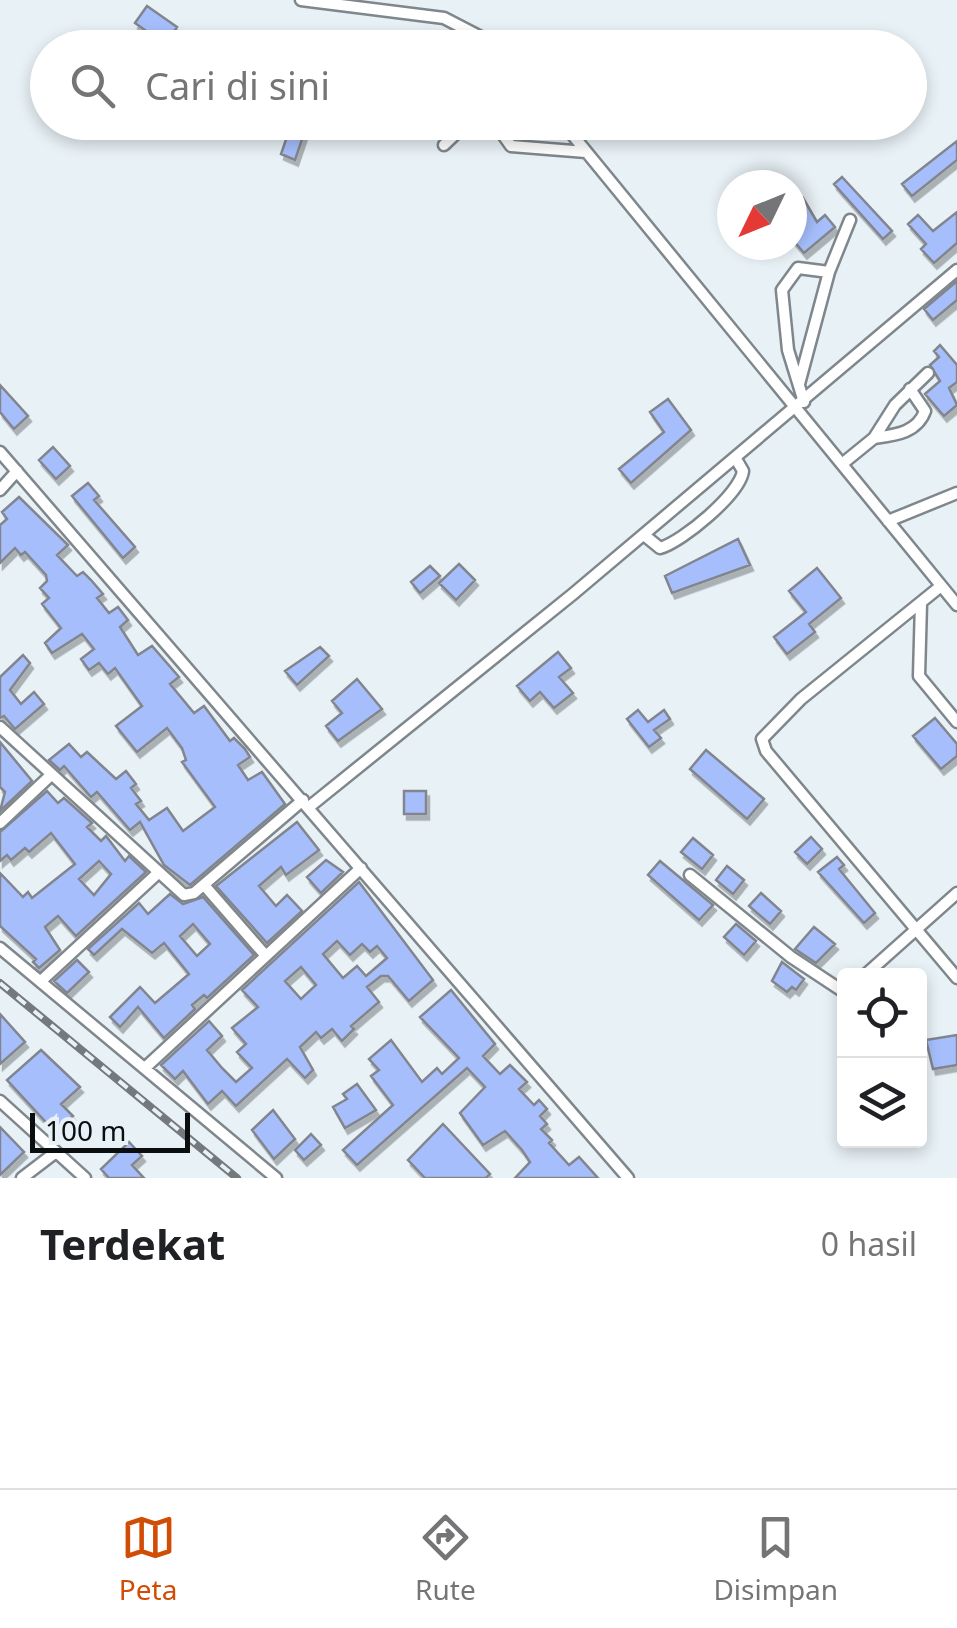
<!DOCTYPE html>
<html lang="id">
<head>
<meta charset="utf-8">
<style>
  :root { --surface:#fff; --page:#f6f6f6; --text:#202124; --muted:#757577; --line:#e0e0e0; --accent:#d14d06 }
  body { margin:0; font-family:"Noto Sans",sans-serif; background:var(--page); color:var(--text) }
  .controls { position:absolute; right:30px; bottom:30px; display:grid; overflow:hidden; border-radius:10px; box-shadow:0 5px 15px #0003 }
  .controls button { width:90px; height:90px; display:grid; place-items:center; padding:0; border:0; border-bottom:2px solid var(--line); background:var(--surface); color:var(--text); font:50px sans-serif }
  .compass { position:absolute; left:717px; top:170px; width:90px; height:90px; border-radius:50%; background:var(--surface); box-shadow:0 5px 15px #0003; rotate:227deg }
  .scale { position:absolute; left:30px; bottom:25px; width:160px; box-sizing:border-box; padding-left:10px; border:5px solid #0b0e0f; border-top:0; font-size:28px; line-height:35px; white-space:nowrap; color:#0b0e0f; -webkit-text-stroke:8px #e8f1f6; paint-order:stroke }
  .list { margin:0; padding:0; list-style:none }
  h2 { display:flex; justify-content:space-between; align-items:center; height:130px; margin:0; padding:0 40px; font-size:42px }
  h2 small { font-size:32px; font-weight:400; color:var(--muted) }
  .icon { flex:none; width:55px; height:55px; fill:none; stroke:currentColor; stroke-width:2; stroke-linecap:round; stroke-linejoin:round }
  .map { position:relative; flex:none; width:957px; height:1178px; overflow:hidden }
  .search { position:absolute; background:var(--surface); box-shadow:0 5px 15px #0003; left:30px; right:30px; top:30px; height:110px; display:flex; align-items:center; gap:25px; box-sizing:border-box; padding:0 35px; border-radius:55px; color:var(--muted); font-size:38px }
  .sheet { height:310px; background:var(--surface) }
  nav { display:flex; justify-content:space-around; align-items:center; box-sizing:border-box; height:140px; border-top:2px solid var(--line); background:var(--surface); font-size:28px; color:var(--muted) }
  nav a { display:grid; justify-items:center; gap:5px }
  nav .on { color:var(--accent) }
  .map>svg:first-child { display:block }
  .building { fill:#a6bffc; stroke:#82858d; stroke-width:2.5; fill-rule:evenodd; filter:url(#shadow) }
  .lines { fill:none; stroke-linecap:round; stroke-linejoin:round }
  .minor-casing { stroke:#7f878c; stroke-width:15 }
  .minor { stroke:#fff; stroke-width:10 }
  .rail-casing { stroke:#73797c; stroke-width:8 }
  .rail { stroke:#e8f1f6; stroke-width:4; stroke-dasharray:11; stroke-linecap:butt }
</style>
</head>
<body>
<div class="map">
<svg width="957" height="1178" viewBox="0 0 957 1178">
  <defs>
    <filter id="shadow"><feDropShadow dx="3" dy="5.5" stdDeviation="0" flood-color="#0004"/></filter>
  </defs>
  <rect width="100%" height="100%" fill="#e8f1f6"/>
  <path class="building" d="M147 6 177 27 165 44 159 40 154 48H139L149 33 135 23Z
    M292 122H308L295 160 281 154Z
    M957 141V160L912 196 902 184Z
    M842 177 892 231 883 239 834 184Z
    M803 198 817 222 825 215 835 227 804 253 792 239V208Z
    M957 212V243L934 263 921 249 926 244 908 224 918 215 933 231Z
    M957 281V300L933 320 924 309Z
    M940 345 957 365V382L949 388 957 405 944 416 925 394 940 381 930 365 939 357 934 351Z
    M0 385 28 416 14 429 0 412Z
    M668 399 691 430 631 483 619 469 664 432 650 412Z
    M53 447 70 466 56 479 39 460Z
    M88 483 99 496 94 500 135 547 123 558 72 496Z
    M19 497 68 545 57 555 77 576 83 572 91 580 103 594 97 598 109 613 118 607 128 620 120 627 138 655 152 646 179 677 170 684 194 713 204 706 230 741 234 738 245 749 250 757 238 765 248 780 262 772 285 804 190 885 164 865 140 822 130 830 97 792 91 797 64 766 60 770 49 760 69 744 81 757 87 752 116 779 126 771 136 784 131 788 141 801 136 804 149 820 167 808 183 831 215 807 182 762 186 760 182 748 167 728 137 752 116 726 142 706 115 668 108 674 99 663 89 670 81 659 94 649 82 634 52 653 45 643 61 628 42 604 49 598 40 588 47 581 46 575 25 552 21 555 15 548 0 563V525L7 519 2 512Z
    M738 539 750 565 672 593 665 576Z
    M459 564 475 580 456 600 439 583Z
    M430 566 440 576 420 593 411 582Z
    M817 568 841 598 809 624 815 632 787 654 774 637 806 612 789 591Z
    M320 647 329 656 297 685 285 671Z
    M558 652 571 668 559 677 573 693 554 708 540 692 530 701 517 686Z
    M23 655 30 663 10 690 21 704 34 692 44 704 15 729 4 716 0 718V677Z
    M357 679 382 709 338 741 326 726 342 713 332 701Z
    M638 710 648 722 664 710 670 719 654 730 661 738 649 747 627 719Z
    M935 718 957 744V756L941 769 913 736Z
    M0 742 32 781 0 811 5 792 0 787Z
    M706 750 764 799 747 819 690 769Z
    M47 791 58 803 64 798 92 823 87 827 101 841 106 836 125 861 129 856 146 872 76 936 58 916 45 927 60 950 39 968 33 962 36 959 0 926V873L23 897 28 892 32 898 75 864 51 833 29 852 25 848 11 860 7 855 0 861V832ZM99 861 111 874 94 895 79 879Z
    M404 791H426V814H404Z
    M297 822 319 850 286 875 281 867 259 886 276 906 287 895 302 911 267 943 216 886Z
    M811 837 822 849 807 864 795 852Z
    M693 838 713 855 702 869 681 852Z
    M837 857 844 865 839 869 875 913 864 923 818 872Z
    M326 860 343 872 321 893 307 877Z
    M660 861 713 905 699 920 648 875Z
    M727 866 744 880 733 894 716 880Z
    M359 882 433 980 409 1001 388 976H381L367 987 379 1002 351 1026 354 1029 342 1041 332 1029 321 1038 316 1032 300 1047 313 1070 305 1078 287 1059 236 1106 222 1091 208 1104 183 1071 175 1079 161 1065 209 1021 222 1036 207 1050 222 1068 236 1082 252 1068 237 1052 246 1044 232 1028 258 1007 242 990ZM337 941 350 955 362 944 370 952 377 946 387 958 366 976 357 966 343 978 323 954ZM301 967 316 985 301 999 285 981Z
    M761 893 781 911 770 924 749 906Z
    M170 894 183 904 203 897 254 955 207 998 204 995 192 1005 195 1009 164 1038 138 1007 120 1027 110 1017 140 987 155 1003 189 974 164 943 152 953 122 929 94 955 88 949 139 903 148 914ZM193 924 210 944 197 956 180 936Z
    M736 924 756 941 744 955 724 937Z
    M814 927 835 944 816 963 795 949Z
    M77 960 89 972 67 993 54 981Z
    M782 962 804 979 796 990 792 987 787 992 772 981Z
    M451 990 495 1044 483 1056 500 1074 510 1065 527 1082 519 1089 534 1105 539 1100 547 1109 540 1116 547 1124 541 1129 552 1140 549 1143 569 1165 579 1157 598 1178H515L530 1162 522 1150 505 1131 483 1145 460 1113 485 1087 467 1068 357 1165 343 1150 393 1105 371 1076 379 1070 369 1059 391 1040 422 1082 437 1068 442 1074 459 1058 420 1017Z
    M0 1014 25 1042 0 1064Z
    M957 1035V1065L933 1069 926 1040Z
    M41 1050 80 1087 61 1104 73 1116 55 1132 7 1080Z
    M357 1084 376 1110 345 1128 333 1107 347 1099 343 1094Z
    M273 1110 295 1139 274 1159 252 1130Z
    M443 1124 490 1174 486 1178H425L408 1160Z
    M0 1127 24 1152 0 1175Z
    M311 1134 321 1145 304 1160 295 1150Z
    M129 1142 142 1156 132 1165 144 1178H109L101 1169Z"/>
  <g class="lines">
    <defs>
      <path id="minor" d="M301 0 444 18 502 48
        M494 122 511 146 586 152
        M562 122 957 605
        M444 145 468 122
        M799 384 829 272 850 220
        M804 402 788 350 782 290 798 268 829 272
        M874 438C895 435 917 433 925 411L910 389
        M0 452 628 1178
        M842 464 874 438 895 405 928 373
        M0 490 17 471
        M888 521 957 493
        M644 535 660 548C682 542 740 494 743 471L736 459
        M941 586 801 699 762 739 766 751 957 978
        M921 603 919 676 957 722
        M0 727 184 895 194 893 303 800
        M309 807 573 594 957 270
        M0 823 51 775
        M690 875 791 957 844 992
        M204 885 266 956
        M0 948 276 1178
        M864 976 957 893
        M41 981 158 873
        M147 1066 361 868
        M0 1101 85 1178
        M22 1178 56 1152"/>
    </defs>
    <use href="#minor" class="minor-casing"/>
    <use href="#minor" class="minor"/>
    <defs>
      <path id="rail" d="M0 983 237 1178"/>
    </defs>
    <use href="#rail" class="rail-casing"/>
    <use href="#rail" class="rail"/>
  </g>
</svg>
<div class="controls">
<button><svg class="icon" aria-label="locate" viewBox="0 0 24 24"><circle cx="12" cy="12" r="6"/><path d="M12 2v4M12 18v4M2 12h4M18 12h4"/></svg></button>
<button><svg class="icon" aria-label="layers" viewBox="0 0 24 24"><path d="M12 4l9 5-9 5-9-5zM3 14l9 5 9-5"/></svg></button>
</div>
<svg class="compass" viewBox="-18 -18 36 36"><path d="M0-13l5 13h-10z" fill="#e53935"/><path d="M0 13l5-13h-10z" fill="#757577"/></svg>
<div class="scale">100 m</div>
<div class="search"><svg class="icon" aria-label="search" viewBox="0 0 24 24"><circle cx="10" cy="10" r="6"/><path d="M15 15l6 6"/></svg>Cari di sini</div>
</div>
<section class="sheet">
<h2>Terdekat<small>0 hasil</small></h2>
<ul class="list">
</ul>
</section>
<nav>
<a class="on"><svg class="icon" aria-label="map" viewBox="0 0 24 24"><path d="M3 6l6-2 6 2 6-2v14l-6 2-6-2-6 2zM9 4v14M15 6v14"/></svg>Peta</a>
<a><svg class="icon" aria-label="directions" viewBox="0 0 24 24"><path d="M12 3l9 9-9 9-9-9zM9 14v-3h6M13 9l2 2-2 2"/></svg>Rute</a>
<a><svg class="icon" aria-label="saved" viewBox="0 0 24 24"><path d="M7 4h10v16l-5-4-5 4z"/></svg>Disimpan</a>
</nav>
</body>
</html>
